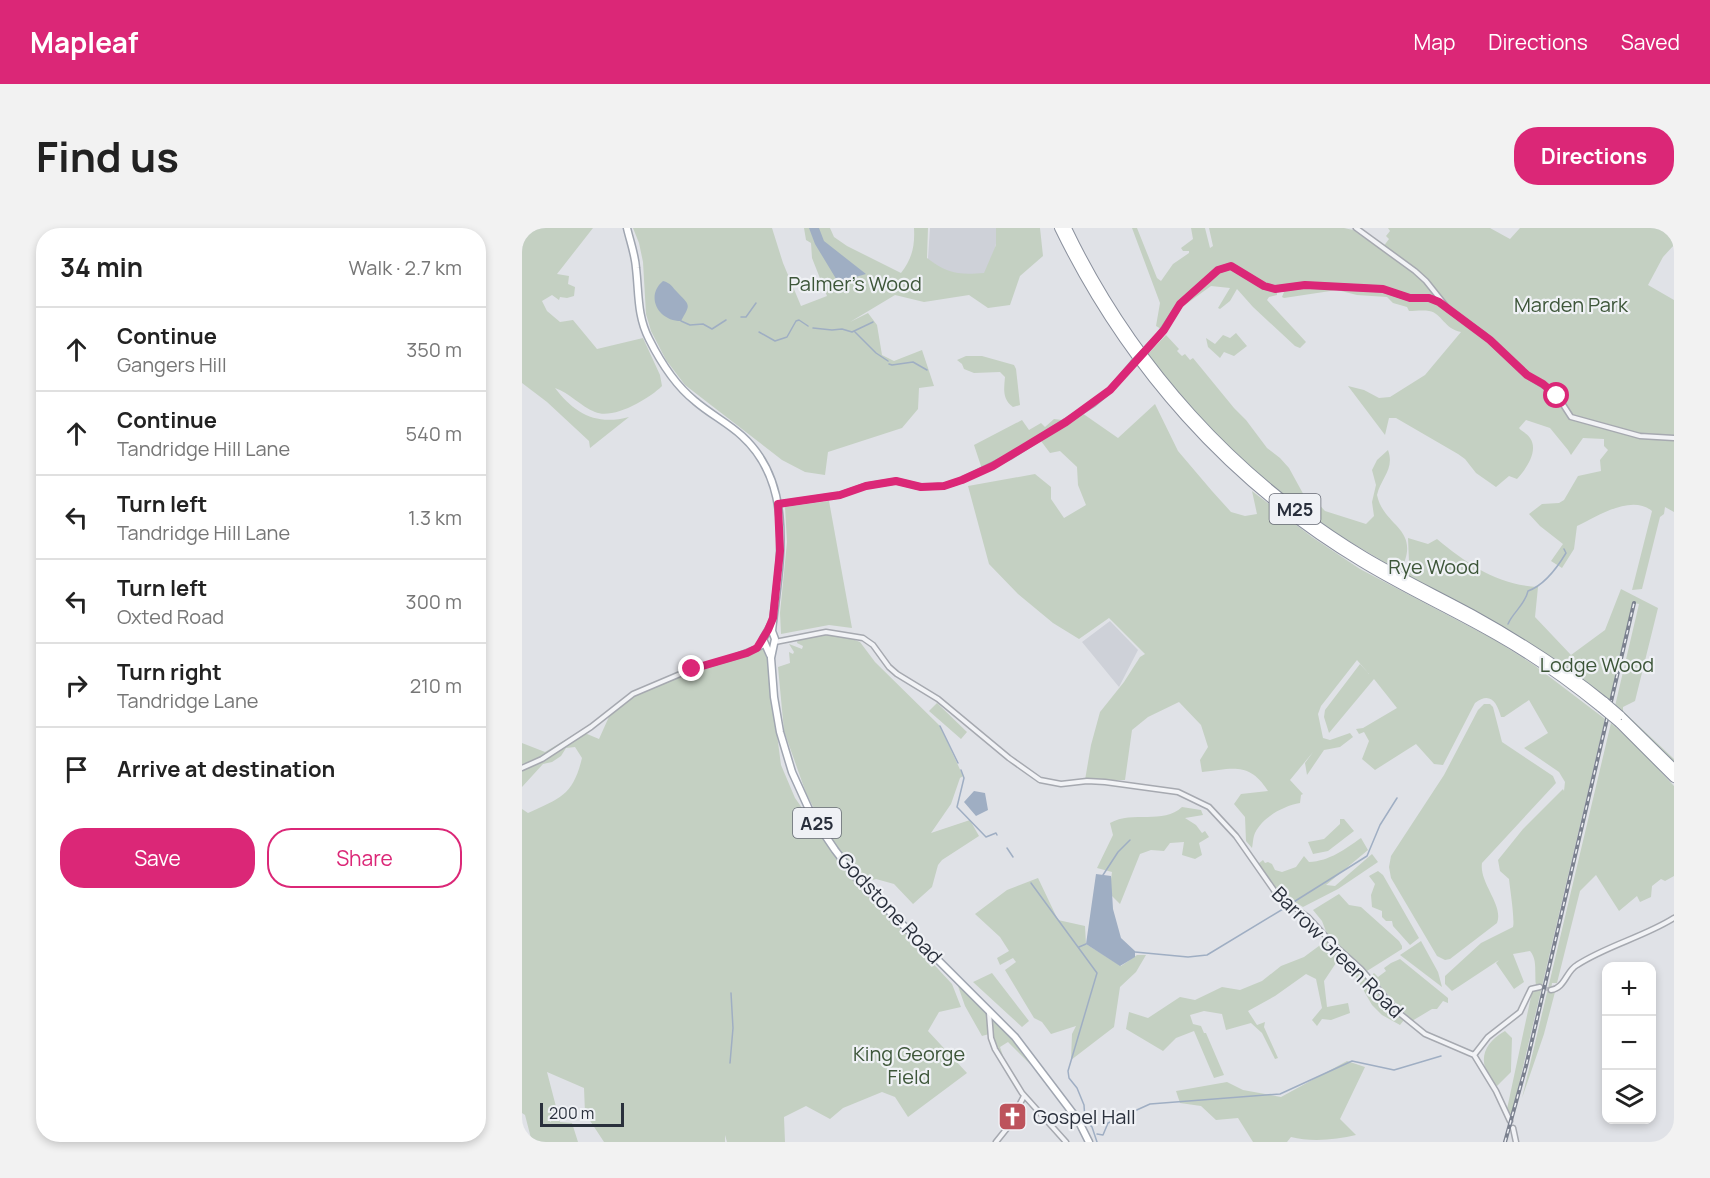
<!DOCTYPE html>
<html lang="en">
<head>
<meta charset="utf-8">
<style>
  :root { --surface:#fff; --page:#f2f2f2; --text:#222; --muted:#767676; --line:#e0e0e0; --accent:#db2777 }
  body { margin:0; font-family:Manrope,sans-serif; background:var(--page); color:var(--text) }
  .controls { position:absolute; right:18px; bottom:18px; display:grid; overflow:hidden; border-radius:12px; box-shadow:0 3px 9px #0003 }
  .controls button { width:54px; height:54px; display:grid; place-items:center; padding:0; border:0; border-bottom:2px solid var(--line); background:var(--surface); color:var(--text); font:30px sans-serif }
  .scale { position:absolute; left:18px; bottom:15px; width:84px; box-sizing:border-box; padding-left:6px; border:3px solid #2a303c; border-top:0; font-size:16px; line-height:21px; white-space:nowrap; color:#2a303c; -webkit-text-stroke:4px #eff1f5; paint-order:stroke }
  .stop { position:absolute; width:18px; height:18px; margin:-14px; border:4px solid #db2777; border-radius:50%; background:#fff }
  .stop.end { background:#db2777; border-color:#fff; box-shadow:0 2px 6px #0008 }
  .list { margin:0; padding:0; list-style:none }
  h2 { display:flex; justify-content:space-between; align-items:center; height:78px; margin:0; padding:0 24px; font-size:26px }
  h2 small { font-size:20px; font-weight:400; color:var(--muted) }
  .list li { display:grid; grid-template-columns:39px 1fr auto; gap:18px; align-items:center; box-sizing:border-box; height:84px; padding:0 24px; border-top:2px solid var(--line) }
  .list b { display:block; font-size:22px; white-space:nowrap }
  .list p { margin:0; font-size:20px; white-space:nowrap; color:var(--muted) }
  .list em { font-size:20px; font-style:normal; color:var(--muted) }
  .actions { display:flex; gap:12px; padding:18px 24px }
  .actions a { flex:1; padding:14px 0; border:2px solid var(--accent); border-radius:24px; text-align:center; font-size:21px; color:var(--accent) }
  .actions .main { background:var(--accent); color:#fff }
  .icon { flex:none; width:33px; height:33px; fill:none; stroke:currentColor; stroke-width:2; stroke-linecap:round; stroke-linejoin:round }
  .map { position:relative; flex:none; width:1152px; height:914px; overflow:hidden; border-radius:24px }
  header { display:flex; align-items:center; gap:36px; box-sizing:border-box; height:84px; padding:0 30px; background:var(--accent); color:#fff }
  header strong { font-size:28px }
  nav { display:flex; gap:33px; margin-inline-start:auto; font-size:21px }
  .intro { display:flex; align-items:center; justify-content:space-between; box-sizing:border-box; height:144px; padding:0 36px }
  h1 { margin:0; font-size:42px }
  .button { padding:15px 27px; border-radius:24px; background:var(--accent); color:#fff; font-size:21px; font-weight:700 }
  main { display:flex; gap:36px; padding:0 36px }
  aside { flex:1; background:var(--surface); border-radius:24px; box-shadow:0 3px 9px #0003 }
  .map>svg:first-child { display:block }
  .built { fill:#ced1d8 }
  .green { fill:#c4d0c2 }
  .water { fill:#9faec3 }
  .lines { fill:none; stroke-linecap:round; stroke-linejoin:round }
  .stream { stroke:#9faec3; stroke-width:1.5 }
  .tertiary-tunnel { stroke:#bcbec5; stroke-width:4; stroke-dasharray:4 2; stroke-linecap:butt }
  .tertiary-casing { stroke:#a6a9b0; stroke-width:7 }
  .primary-casing { stroke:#a0a6b1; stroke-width:9 }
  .motorway-casing { stroke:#898f9c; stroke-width:10 }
  .tertiary { stroke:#f2f3f6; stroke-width:4 }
  .primary { stroke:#fff; stroke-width:6 }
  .motorway { stroke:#fff; stroke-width:8 }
  .rail-casing { stroke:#7b818f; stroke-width:4 }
  .rail { stroke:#eff1f5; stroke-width:1.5; stroke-dasharray:4.5; stroke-linecap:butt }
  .tertiary-bridge-casing { stroke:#a6a9b0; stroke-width:7; stroke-linecap:butt }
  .motorway-bridge-casing { stroke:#898f9c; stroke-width:10; stroke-linecap:butt }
  .tertiary-bridge { stroke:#f2f3f6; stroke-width:4 }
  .motorway-bridge { stroke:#fff; stroke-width:8 }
  .route { stroke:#db2777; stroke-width:8 }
  .labels { text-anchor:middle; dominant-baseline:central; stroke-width:4.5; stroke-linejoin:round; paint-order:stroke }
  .shield { fill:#eff1f5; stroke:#656a74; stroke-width:1.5 }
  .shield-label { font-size:18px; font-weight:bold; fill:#2a303c }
  .park-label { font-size:20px; fill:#3d5639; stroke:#eff1f5 }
  .street-label { font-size:20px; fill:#2a303c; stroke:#eff1f5 }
  .poi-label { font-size:20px; fill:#2a303c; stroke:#eff1f5; text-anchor:start }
</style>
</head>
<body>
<header>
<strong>Mapleaf</strong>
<nav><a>Map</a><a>Directions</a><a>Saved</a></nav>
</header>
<div class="intro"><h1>Find us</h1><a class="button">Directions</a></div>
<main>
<aside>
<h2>34 min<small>Walk · 2.7 km</small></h2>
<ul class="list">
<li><svg class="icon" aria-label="ahead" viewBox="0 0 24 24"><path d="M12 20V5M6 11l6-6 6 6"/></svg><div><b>Continue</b><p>Gangers Hill</p></div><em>350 m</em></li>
<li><svg class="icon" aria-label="ahead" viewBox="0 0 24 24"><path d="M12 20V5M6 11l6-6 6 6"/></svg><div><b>Continue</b><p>Tandridge Hill Lane</p></div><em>540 m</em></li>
<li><svg class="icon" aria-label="left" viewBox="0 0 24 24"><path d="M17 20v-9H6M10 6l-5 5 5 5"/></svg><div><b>Turn left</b><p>Tandridge Hill Lane</p></div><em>1.3 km</em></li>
<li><svg class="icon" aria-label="left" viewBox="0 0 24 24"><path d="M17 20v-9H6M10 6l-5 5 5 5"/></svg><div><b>Turn left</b><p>Oxted Road</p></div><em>300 m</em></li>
<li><svg class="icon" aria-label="right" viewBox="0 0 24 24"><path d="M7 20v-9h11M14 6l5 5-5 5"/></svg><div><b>Turn right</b><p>Tandridge Lane</p></div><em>210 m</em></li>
<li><svg class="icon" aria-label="arrive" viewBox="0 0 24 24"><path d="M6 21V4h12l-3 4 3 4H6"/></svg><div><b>Arrive at destination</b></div></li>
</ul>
<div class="actions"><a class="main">Save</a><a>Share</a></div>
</aside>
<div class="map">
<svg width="1152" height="914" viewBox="0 0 1152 914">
  <rect width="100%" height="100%" fill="#e0e2e7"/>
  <path class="built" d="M408 0H477L473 21 462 54 405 45Z
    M588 393 616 422 597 459 560 414Z"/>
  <path class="green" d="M0 0H71L35 46 47 48 46 56 53 59 52 68 45 70 38 69 37 72 30 67 20 73 25 83 38 94 51 92 75 121 121 110 138 147 140 158C127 171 91 192 73 184 58 178 48 165 33 160 52 185 74 198 107 189L68 220 67 213 25 174 0 155Z
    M111 0H250L261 35 279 78 305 68 290 30 289 15 284 12 282 0H308L312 9 325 18 379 45C390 31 393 18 392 0H406L405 30C426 46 437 47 462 45L474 17V0H518L521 28 498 48 488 77 466 80 447 67 402 74 373 67 328 94 346 85 355 97 360 127 372 133 400 122 412 158 397 160 396 181 380 200 306 224 303 247 283 244 260 232 163 157 144 132 129 103 124 86 121 34 117 15Z
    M610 0H615L635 50 639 53 651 36 667 25V23H661L659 20 671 11 669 0H683L688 20 691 18 687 0H822L831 2C853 18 906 49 917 73L888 69 860 60 784 55 750 59 719 41 706 37C676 49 657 75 641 102L634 98 638 75Z
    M866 0H968L988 11 998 0H1152V17L1141 29 1126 57 1152 72V210L1118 207 1077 194 1052 189 1048 186 1041 173 1025 157 1006 146 962 106 928 81 904 51 890 38 861 19 867 11 864 8 868 3Z
    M708 40 748 62 784 58 860 62 888 71H906L917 74 963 109 1005 149 1029 164 1048 190 1052 193C1086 200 1117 212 1152 211V284L1143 279 1142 286 1138 289 1120 361 1110 362 1130 283C1109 266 1076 288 1055 298L1052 321 1040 340 1029 333 1041 316 1018 298 1007 286 1020 276 1037 275 1042 272 1056 248 1079 243 1078 232 1086 222 1082 218V211L1061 210 1049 227 1046 222 1028 200 1004 192 997 200C1000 204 1005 205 1008 210 1017 223 1004 241 995 251L987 248 974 259 954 245 943 231 936 226 874 190H867L863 207 826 158 842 162 857 170 868 169 903 147 939 104C922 101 920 85 907 83 901 82 893 83 887 83L885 79 871 75 865 69 835 67 815 62 762 70 760 69 762 64H755V67L747 69 745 72 784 114 778 120 773 118 731 79 715 61 708 73 698 81 696 80 708 60 689 58 660 79 649 97C652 79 691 44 708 40Z
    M714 105 725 118 712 128 702 124 698 130 686 119 684 110 693 116 701 107 708 110Z
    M644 107 657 121 655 123 660 128 663 126 668 132 671 130 712 180 724 192 745 220 758 230 767 240 784 271 790 269 803 283 844 296 852 288 850 274 854 257 850 242 855 232 866 222C873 241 859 250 855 267 862 300 901 300 878 344 848 325 817 308 788 288 725 244 670 186 624 125L628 124Z
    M444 128H460L492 137 494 141 498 177 491 179C480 171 482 161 483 149L478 144 452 145 442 141 440 136 435 132Z
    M633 176 656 223 690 263 709 284 723 288 735 286 730 263 790 309 838 341 973 412 1012 437 1083 491 989 890 985 881 1010 764 1012 762H1017L1018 758 1014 757C1012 746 1016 732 1008 723L991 726 1002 754 992 761 974 735 977 732 930 763 923 756V748L959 715 991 699C993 691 988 661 987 651L978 643 976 632 1001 601 1041 561 1042 563 1043 554 1037 544 1002 520 1026 505 1007 472 982 489H979C975 474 968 463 953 475L921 537 912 536 894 516 853 542 840 531 847 513 842 504 837 506 834 501 841 500 875 480 852 451 807 505 802 489 803 482 838 436 847 446 835 432 799 478 796 486 801 510 808 512 828 505 831 509 818 519 802 522 785 547 783 535 791 524 768 552 781 566 779 567 778 575C761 578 741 589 733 605 731 609 731 616 730 620L724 613 723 589 712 576 719 566 746 563C727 533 710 541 680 544L678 532 686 519 679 497 657 474 626 489 610 502 603 552H563L569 517 578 484 602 454 618 429 623 426 587 390 557 411 531 395 496 366 467 336 446 258 513 246 529 259V271L542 290 564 277 556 257 555 239 538 223 528 225 519 213 560 185 596 210Z
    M532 191 540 192 538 197 494 224 460 241 452 217 500 192 507 202 519 195 523 199Z
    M307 273 330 400 307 397 259 406 258 385 265 314 263 279Z
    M886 310 906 316 915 311C945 336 976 357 1016 359L1013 389 1049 427 1083 402 1099 361 1136 380 1113 473 1101 479V483L1152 531V535L1093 478 1117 376 1112 375 1088 474C1025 421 953 384 881 346L887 334Z
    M307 406 322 408 338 414 353 434 418 498 441 548 438 550 429 576 409 605 448 592 457 608 420 632 416 637 410 659 391 676 372 656 354 651 347 653 340 649 318 624 297 590 284 565 262 503 256 439 268 435 267 424 271 426 272 424 267 416 280 421 281 418 275 415 276 410Z
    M237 421 244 422 259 537 273 570 331 652 378 700 380 706 379 701 430 756 439 779 417 784 406 803 445 845 386 889 373 869 360 864 321 880 308 891 284 878 262 889 263 914H205L203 907V914H82L63 885 62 860 25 844 38 894 50 895 56 914H10L3 887 0 885V581L6 585C39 570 51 567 60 530L53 519 44 520 39 528 30 534 21 536 0 559V515L23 524 58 503 77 511 90 482 111 468 169 443Z
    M415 475 445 504 439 511 407 483Z
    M962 476H968L971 479 980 514 1031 548 1034 555 960 635C957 655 982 677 975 695L928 731 923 732 915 728 869 650 867 639 869 628 922 547 956 482Z
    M1089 495 1117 520 1152 558V648L1143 653 1139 651 1130 658 1129 669 1118 674 1115 668 1097 683 1074 647 1058 663 1035 755H1030L1029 763 1033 764 1022 806 1000 870Z
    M660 579 679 582 681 587 663 590 674 597 680 605 683 603 687 609 677 615 680 627 673 631 660 627 662 614 648 615 642 623 629 622 618 626 598 676 587 665 590 644 575 640 591 607 588 595C611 582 641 597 660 579Z
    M818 591H822L832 603 806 623 791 626 786 614 802 611 818 596Z
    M839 610 846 622 804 657 813 658 850 626 856 634 816 661 781 679 757 664 736 636 741 632 743 635 746 634 750 636 753 642 760 644 774 639 782 628 787 634C808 633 823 621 839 610Z
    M856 643 861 647 897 710 888 717 871 698 870 693H864L860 689V683L850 679 849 667 853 656 847 648Z
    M516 650 536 692 563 698 564 716 599 738 615 727H624L614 744 598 759 592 799 549 832 550 806 554 798 529 806 520 794 512 790 483 742 494 734 491 730 478 737 475 730 487 723 478 709 453 686 485 662Z
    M817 666 827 677 839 679 877 713 880 718V721L845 743 805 706 800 693 791 682Z
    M805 712 832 737 882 792 878 797 860 787 850 777 831 744 814 735 802 753 805 779 826 775 828 785 809 792 800 791 795 798 790 792 800 780 794 751 784 746 753 768 726 783 735 797 743 794 742 799 756 830 753 831 740 805 729 795 704 802 700 786 682 783 668 787 671 796 679 798 682 805H684L702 847 692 850 672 803 654 810 641 823 604 801 607 784 626 790 658 769 673 772 700 759 718 762 740 753 759 738 782 729Z
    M899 713 916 744 920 759 878 727Z
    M878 731 926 770V775L921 773 915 781H910L890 793 849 748 852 745 856 749 864 743 862 740 869 735Z
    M470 745 507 793 500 799 451 754Z
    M437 756 465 784 467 806 460 808 443 778 436 758Z
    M469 788 509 830 508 836 486 814 478 819 481 828 477 826 471 813Z
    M983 803 990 810 989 840V844L975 858C955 838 958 817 983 803Z
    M825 833 843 839 818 891 834 907C814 912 788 914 769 909L765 914H731L716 890 694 892 679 878 658 875 654 863 705 854 721 862 759 869Z"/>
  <path class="water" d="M287 0H297L302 13 344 46 316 54 293 16Z
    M141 53C149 55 150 59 156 65 169 78 168 77 159 93 136 93 123 68 141 53Z
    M452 563 463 565 466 582 454 588 442 574Z
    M574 646 589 648 591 681 599 710 613 723V729L598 738 564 716Z"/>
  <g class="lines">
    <path class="stream" d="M219 89H224L234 75
      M159 93 168 97 181 96 190 101 204 92
      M291 100 310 102 320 101 330 104 351 94
      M237 104 253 113 265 109 274 93 277 92 286 98
      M333 104 354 125 366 133
      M367 136 370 137 391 134 405 142
      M986 396C991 384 1003 377 1006 363 1023 357 1035 340 1044 325L1042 321
      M418 498 436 535
      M439 542 442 550 435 579 464 609 474 605 475 607
      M485 620 491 629
      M581 647 596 624 608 612
      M509 655 575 745 546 843 547 850 555 860 562 877 563 892 570 899 575 914
      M770 675 845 628 858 597 875 570
      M557 719 564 716
      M613 724 666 729 685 727 766 678
      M208 835 211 800 209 765
      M575 906 581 907 586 895 628 876 758 866 830 833 872 842 919 828"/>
    <path class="tertiary-tunnel" d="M1018 759 1029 762"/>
    <defs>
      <path id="tertiary" d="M834 0 893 43 904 53 927 82 961 106 1005 147 1029 162 1040 175 1049 189 1118 208 1152 210
        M637 108 658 76 696 42 709 38 742 58 753 61 783 57 860 61 888 70H907L921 75
        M257 276 318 267 343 258 374 253 399 259 422 258 440 252 489 228 571 176 588 162 611 135
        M253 414 304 404 341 410 351 417 367 439 375 446 416 471 487 530 518 552 539 556 565 553 583 554 656 564 687 579 714 608 756 668 786 689 809 714 839 741 876 784 903 806 952 827 974 863 988 893
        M0 540 20 531 69 499 111 466 170 441 212 429 243 417
        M1029 762C1043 760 1044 743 1055 737 1086 717 1122 709 1152 690
        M467 785 469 810 473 821 500 865 544 914
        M952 827 966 809 998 784 1009 761 1018 759
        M991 900 994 914
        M474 914 486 899 502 868"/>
      <path id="primary" d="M105 0C108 13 113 26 114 40 117 65 115 88 127 111 138 133 153 157 173 173 188 186 206 195 220 208 275 258 257 338 250 403L253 411 249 430 252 469 258 504 270 544 290 588 313 622 336 652 493 809 556 892 567 914
        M248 427 241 411 249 397"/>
      <path id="motorway" d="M537 0C604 138 707 255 839 334 883 361 930 382 975 408 1012 429 1046 453 1079 480
        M545 0C610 136 713 250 842 328 877 349 915 367 950 386 997 412 1041 440 1083 474
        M1098 487 1152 540
        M1097 495 1152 550"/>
    </defs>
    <use href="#tertiary" class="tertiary-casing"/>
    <use href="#primary" class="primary-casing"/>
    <use href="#motorway" class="motorway-casing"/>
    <use href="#tertiary" class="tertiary"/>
    <use href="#primary" class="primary"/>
    <use href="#motorway" class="motorway"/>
    <defs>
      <path id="rail" d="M983 914 1004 838 1112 375"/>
    </defs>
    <use href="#rail" class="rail-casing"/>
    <use href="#rail" class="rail"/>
    <defs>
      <path id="tertiary-bridge" d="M611 135 637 108"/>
      <path id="motorway-bridge" d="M1083 474 1098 487
        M1079 480 1097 495"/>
    </defs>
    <use href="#tertiary-bridge" class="tertiary-bridge-casing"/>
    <use href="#motorway-bridge" class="motorway-bridge-casing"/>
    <use href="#tertiary-bridge" class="tertiary-bridge"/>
    <use href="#motorway-bridge" class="motorway-bridge"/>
  </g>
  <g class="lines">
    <path class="route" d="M170 441 225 425 235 420 246 402 251 390 258 323 256 276 318 267 344 258 374 253 399 259 422 258 440 252 471 238 544 194 588 162 642 102 658 76 696 42 709 38 742 58 753 61 783 57 861 61 888 70H907L917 74 968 112 1005 147 1021 156 1035 168"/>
  </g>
  <defs>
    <symbol id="church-square" viewBox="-11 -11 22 22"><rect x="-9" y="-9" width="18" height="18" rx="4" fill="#bd535c" stroke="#eff1f5"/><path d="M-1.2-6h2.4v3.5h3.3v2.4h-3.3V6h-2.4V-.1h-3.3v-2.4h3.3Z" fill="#fff"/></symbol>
  </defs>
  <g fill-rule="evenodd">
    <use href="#church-square" x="474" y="872" width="33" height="33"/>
  </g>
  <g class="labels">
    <g class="shield">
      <rect x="747.5" y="266" width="51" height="30" rx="4.5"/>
      <rect x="271" y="580" width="48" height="30" rx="4.5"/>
    </g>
    <g class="shield-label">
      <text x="773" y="281">M25</text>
      <text x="295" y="595">A25</text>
    </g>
    <g class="park-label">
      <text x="333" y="55">Palmer's Wood</text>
      <text x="1049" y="76">Marden Park</text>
      <text x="912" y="338">Rye Wood</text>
      <text x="1075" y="436">Lodge Wood</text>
      <text x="387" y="825">King George<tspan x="387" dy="23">Field</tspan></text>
    </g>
    <g class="street-label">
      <text transform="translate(368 680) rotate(47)">Godstone Road</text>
      <text transform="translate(816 724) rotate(45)">Barrow Green Road</text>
    </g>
    <g class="poi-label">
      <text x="511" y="888">Gospel Hall</text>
    </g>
  </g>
</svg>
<div class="controls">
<button>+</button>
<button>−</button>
<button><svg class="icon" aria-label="layers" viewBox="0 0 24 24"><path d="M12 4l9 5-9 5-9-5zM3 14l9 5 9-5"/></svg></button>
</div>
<div class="scale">200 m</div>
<div class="stop" style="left:1035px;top:168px"></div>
<div class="stop end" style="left:170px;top:441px"></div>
</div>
</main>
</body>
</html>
